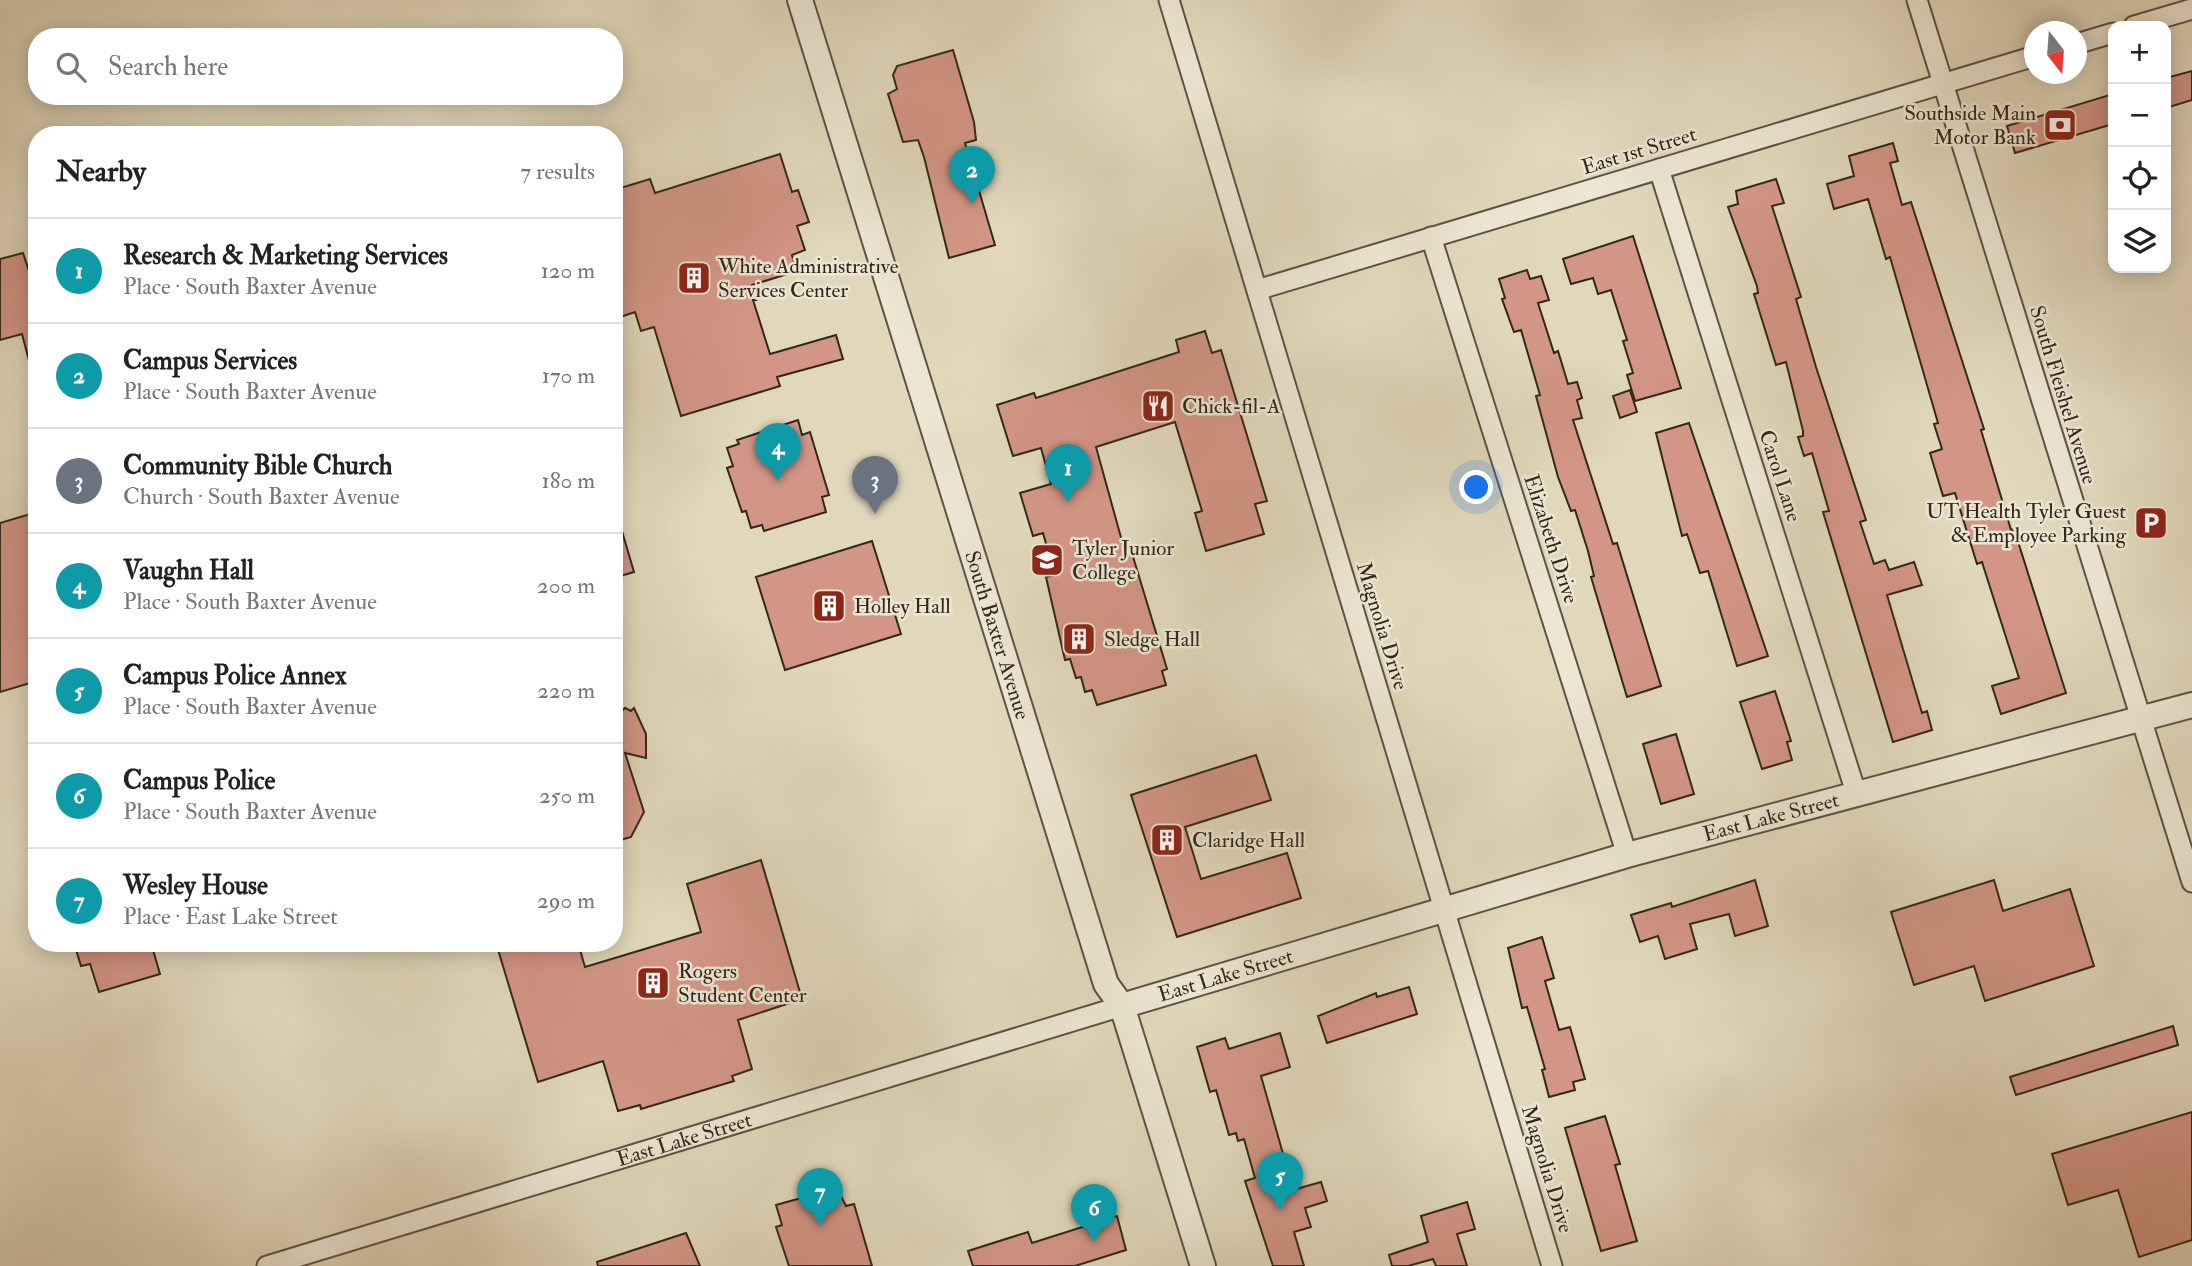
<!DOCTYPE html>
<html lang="en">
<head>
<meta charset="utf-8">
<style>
  :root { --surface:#fff; --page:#f6f6f6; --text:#222; --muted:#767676; --line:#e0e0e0; --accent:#ea580c }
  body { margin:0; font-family:"IM FELL Double Pica",serif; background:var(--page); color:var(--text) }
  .controls { position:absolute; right:21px; top:21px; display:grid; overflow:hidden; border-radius:14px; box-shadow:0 4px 18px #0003 }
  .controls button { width:63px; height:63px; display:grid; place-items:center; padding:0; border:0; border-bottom:2px solid var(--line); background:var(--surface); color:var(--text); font:35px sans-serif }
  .compass { position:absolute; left:2024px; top:21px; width:63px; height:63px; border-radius:50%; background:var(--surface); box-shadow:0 4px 18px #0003; rotate:163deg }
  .you { position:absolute; left:1477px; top:488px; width:24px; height:24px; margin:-18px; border:5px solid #fff; border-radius:50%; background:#1a73e8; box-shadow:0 0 0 10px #1a73e833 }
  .badge { display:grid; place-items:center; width:46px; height:46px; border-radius:50%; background:var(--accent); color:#fff; font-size:23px; font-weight:700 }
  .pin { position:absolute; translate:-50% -58px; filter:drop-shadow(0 2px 4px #0008) }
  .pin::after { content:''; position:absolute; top:37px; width:24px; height:21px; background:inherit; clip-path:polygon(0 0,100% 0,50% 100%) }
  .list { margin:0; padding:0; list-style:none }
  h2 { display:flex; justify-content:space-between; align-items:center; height:91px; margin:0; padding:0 28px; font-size:30px }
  h2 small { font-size:23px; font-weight:400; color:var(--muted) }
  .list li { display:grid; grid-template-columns:46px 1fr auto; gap:21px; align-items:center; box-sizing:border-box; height:105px; padding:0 28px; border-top:2px solid var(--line) }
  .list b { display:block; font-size:26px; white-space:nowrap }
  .list p { margin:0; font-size:23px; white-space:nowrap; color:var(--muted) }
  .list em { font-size:23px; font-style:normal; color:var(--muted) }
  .icon { flex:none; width:38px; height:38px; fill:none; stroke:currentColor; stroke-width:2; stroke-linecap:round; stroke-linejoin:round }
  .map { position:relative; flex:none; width:2192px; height:1266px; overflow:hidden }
  .search { position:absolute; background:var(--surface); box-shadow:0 4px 18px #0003; left:28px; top:28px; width:595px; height:77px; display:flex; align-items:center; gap:18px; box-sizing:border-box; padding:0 24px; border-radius:28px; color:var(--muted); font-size:26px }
  .panel { position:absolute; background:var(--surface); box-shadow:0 4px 18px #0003; left:28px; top:126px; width:595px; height:826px; border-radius:28px }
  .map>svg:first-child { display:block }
  .building { fill:#d39686; stroke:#33271b; stroke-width:2 }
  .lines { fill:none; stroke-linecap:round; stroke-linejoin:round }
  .minor-casing { stroke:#5e5343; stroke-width:23 }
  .tertiary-casing { stroke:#5e5343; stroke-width:28 }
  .minor { stroke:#ece6d3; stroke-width:19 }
  .tertiary { stroke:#ece6d3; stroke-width:24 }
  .labels { text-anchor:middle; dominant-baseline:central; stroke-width:5; stroke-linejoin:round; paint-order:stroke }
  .poi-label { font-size:21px; fill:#33271b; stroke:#ece6d3; text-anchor:start }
  .street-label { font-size:21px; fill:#33271b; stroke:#ece6d3 }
</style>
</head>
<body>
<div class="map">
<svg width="2192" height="1266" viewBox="0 0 2192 1266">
  <rect width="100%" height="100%" fill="#e1d8bc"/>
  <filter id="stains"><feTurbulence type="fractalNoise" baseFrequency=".00286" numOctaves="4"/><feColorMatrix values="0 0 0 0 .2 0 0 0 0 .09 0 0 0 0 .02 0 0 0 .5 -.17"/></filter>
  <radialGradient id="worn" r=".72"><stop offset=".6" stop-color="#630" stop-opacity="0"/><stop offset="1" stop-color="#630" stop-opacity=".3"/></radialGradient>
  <path class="building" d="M953 50 974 122 976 140 965 143 995 245 949 258 924 157 918 140 903 142 888 94 897 89 893 75 897 66Z
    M2192 71V100L2166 108V78Z
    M2113 94V124L2015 153 2007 126Z
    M1893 143 1898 161 1890 163 1902 205 1911 202 1984 429 1981 430 2011 530 2014 529 2066 693 2001 714 1992 686 2019 678 1982 562 1977 564 1955 493 1943 496 1930 453 1942 449 1934 424 1938 423 1890 257 1886 259 1868 199 1834 209 1827 184 1854 176 1849 156Z
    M780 154 792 192 798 190 809 222 797 226 805 250 792 255 797 271 752 285 756 300H753L770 354 836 335 843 359 777 377 780 386 681 416 654 327 641 331 635 312 614 319V190L650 179 655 193Z
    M1776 179 1784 203 1772 206 1801 297 1796 299 1816 367 1866 520 1860 522 1874 564 1885 560 1889 570 1914 562 1922 585 1887 595 1922 713 1927 711 1932 730 1893 742 1823 512 1829 511 1812 453 1804 456 1798 437 1803 436V431L1786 362 1776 365 1754 294 1758 293 1757 286 1728 207 1738 204 1736 191Z
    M1633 236 1681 388 1635 401 1627 375 1633 373 1623 341 1627 340 1611 290 1598 294 1593 278 1571 284 1563 259Z
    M23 253 31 277 37 275V368H31L22 334 0 340V259Z
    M1527 270 1530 279 1541 276 1549 300 1538 303 1554 353 1558 351 1568 384 1577 382 1582 398 1577 400 1582 418 1573 420 1613 544 1617 543 1661 686 1627 697 1591 577 1594 576 1588 551 1575 510 1571 511 1558 477 1536 396 1540 395 1521 330 1514 332 1502 299 1505 298 1499 279Z
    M1205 331 1212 353 1221 350 1267 501 1255 504 1264 534 1206 551 1195 513 1202 511 1175 422 1096 447 1125 552 1131 550 1167 669 1162 671 1166 685 1097 705 1092 690 1085 692 1081 677 1076 678 1070 659 1065 660 1046 577 1055 575 1043 533 1033 536 1020 493 1051 484 1041 448 1013 456 997 405 1034 393 1036 398 1179 352 1176 340Z
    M1630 390 1637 412 1620 418 1613 396Z
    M798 420 802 435 810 432 829 495 822 497 826 512 764 531 762 525 751 528 746 511 742 512 727 468 733 466 727 448 739 444 737 440Z
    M1689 423 1768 656 1737 666 1708 571 1700 573 1687 534 1682 536 1656 433Z
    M37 512V681L0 692V523Z
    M619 521 634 572 614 578V522Z
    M872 541 901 634 785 670 756 577Z
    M1775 691 1791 741 1787 742 1792 760 1762 769 1740 702Z
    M625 708 631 711 634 708 646 734V758L625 753 644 812 631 837 614 842V718Z
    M1676 734 1694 794 1661 804 1643 744Z
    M1256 755 1271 800 1185 827 1201 879 1287 853 1301 898 1177 937 1131 795Z
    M761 860 802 999 738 1020 752 1069 732 1076 734 1081 641 1109 640 1105 618 1111 603 1061 538 1082 496 943H578L585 967 701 932 687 884Z
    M1755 880 1768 926 1735 936 1729 914 1690 924 1697 949 1665 959 1658 936 1640 942 1631 915 1671 903 1672 907Z
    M1994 880 2003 911 2070 889 2094 966 1985 1001 1974 966 1914 985 1891 912Z
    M1542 937 1554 978 1545 981 1559 1030 1570 1027 1585 1079 1573 1082 1575 1090 1549 1097 1542 1070 1545 1069 1527 1007 1522 1008 1508 948Z
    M74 943H151L160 974 99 992 90 964 81 966Z
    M1409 987 1417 1014 1327 1043 1318 1016 1376 993 1377 997Z
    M2173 1026 2178 1045 2016 1095 2010 1077Z
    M1280 1033 1290 1067 1261 1076 1291 1182 1296 1189 1321 1182 1327 1201 1305 1208 1311 1227 1294 1232 1304 1266H1273L1245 1181 1255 1178 1244 1139 1238 1141 1236 1133 1229 1135 1216 1090 1210 1092 1197 1047 1225 1038 1229 1049Z
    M2192 1112V1240L2139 1257 2118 1190 2068 1205 2052 1154Z
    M1605 1116 1620 1164 1615 1165 1637 1241 1601 1251 1565 1128Z
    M837 1188 846 1206 854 1204 872 1266H789L776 1227 782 1225 776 1205Z
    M1467 1202 1475 1229 1457 1234 1467 1266H1436L1433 1259 1408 1266H1392L1389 1255 1428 1242 1421 1216Z
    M1117 1216 1126 1250 1075 1266H973L968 1251 1028 1232 1032 1243Z
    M686 1233 700 1266H598L597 1262Z"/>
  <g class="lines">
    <defs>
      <g id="minor">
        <path d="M1169 0 1552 1266"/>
        <path d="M1917 0 2192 882"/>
        <path d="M2134 26 2192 9"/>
        <path d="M2076 44 2113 33"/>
        <path d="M1659 169 1857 796"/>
        <path d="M1431 237 1627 855"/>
        <path d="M1257 290 2035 56"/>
        <path id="s1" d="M267 1266 1122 1006"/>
      </g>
      <g id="tertiary">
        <path id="s2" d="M800 0 1106 984 1122 1006 1203 1266"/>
        <path id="s3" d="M1122 1006 1627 855 2192 705"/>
      </g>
    </defs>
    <use href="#minor" class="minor-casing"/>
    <use href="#tertiary" class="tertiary-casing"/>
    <use href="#minor" class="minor"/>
    <use href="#tertiary" class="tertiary"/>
  </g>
  <defs>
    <symbol id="bank-square" viewBox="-11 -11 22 22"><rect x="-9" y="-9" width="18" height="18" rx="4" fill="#8f2418" stroke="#ece6d3"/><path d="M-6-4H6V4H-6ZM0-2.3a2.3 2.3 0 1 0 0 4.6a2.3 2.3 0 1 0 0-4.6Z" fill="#fff"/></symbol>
    <symbol id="building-square" viewBox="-11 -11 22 22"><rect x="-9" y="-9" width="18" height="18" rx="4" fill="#8f2418" stroke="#ece6d3"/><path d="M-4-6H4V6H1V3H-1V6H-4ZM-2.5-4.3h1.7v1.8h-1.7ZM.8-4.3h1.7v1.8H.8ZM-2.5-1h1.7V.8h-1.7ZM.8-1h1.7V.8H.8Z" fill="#fff"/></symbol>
    <symbol id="restaurant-square" viewBox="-11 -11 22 22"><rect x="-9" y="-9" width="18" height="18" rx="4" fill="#8f2418" stroke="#ece6d3"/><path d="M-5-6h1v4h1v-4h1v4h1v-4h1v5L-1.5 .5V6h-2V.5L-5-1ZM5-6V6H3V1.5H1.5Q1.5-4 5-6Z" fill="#fff"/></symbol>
    <symbol id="parking-square" viewBox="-11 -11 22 22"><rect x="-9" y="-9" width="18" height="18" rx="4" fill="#8f2418" stroke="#ece6d3"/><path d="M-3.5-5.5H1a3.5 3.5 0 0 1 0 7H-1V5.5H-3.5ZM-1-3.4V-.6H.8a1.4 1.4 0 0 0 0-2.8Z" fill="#fff"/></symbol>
    <symbol id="university-square" viewBox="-11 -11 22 22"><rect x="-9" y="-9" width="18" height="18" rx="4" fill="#8f2418" stroke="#ece6d3"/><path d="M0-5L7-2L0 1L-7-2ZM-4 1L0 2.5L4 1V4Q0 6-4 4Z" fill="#fff"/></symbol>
  </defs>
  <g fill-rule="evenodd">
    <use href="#bank-square" x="2041" y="106" width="38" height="38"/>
    <use href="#building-square" x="675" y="259" width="38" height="38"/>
    <use href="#restaurant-square" x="1139" y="387" width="38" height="38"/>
    <use href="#parking-square" x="2132" y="504" width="38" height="38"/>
    <use href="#university-square" x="1028" y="541" width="38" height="38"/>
    <use href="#building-square" x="810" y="587" width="38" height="38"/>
    <use href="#building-square" x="1060" y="620" width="38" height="38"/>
    <use href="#building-square" x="1148" y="821" width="38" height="38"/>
    <use href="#building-square" x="634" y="964" width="38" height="38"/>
  </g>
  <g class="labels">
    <g class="poi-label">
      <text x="2036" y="113" text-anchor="end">Southside Main<tspan x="2036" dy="24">Motor Bank</tspan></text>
      <text x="718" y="266">White Administrative<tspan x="718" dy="24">Services Center</tspan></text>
      <text x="1182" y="406">Chick-fil-A</text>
      <text x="2126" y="511" text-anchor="end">UT Health Tyler Guest<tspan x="2126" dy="24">&amp; Employee Parking</tspan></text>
      <text x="1072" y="548">Tyler Junior<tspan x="1072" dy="24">College</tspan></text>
      <text x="854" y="606">Holley Hall</text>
      <text x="1104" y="639">Sledge Hall</text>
      <text x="1192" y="840">Claridge Hall</text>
      <text x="678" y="971">Rogers<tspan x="678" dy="24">Student Center</tspan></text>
    </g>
    <g class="street-label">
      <text transform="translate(1639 151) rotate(-17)">East 1st Street</text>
      <text transform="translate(2063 395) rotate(73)">South Fleishel Avenue</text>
      <text transform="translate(1780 476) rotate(72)">Carol Lane</text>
      <text transform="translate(1551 539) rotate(72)">Elizabeth Drive</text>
      <text transform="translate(1382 626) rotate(73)">Magnolia Drive</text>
      <text stroke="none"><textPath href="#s2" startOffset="665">South Baxter Avenue</textPath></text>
      <text stroke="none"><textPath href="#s3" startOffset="676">East Lake Street</textPath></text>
      <text stroke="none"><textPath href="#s3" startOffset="108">East Lake Street</textPath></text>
      <text stroke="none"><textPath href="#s1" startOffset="436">East Lake Street</textPath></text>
      <text transform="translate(1547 1169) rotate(73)">Magnolia Drive</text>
    </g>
  </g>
  <rect width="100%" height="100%" filter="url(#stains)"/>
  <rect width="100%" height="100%" fill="url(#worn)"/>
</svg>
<div class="controls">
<button>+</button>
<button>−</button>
<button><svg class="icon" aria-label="locate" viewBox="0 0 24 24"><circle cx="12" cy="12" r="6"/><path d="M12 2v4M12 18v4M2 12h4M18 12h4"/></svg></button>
<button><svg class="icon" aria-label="layers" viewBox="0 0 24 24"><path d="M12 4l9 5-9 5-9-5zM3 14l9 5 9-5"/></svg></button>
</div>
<svg class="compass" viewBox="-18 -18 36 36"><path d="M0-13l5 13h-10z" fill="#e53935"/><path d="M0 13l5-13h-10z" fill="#767676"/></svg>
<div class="you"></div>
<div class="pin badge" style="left:1068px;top:502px;background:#0f9aa8">1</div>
<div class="pin badge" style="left:972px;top:204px;background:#0f9aa8">2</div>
<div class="pin badge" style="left:875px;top:514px;background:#6b7280">3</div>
<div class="pin badge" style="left:778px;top:481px;background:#0f9aa8">4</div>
<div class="pin badge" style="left:1280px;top:1210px;background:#0f9aa8">5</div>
<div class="pin badge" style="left:1094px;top:1242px;background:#0f9aa8">6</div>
<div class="pin badge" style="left:820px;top:1226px;background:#0f9aa8">7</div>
<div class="search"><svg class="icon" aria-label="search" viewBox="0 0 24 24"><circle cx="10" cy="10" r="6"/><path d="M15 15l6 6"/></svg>Search here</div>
<section class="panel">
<h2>Nearby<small>7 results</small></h2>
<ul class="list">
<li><span class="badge" style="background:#0f9aa8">1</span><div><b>Research &amp; Marketing Services</b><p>Place · South Baxter Avenue</p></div><em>120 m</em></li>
<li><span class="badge" style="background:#0f9aa8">2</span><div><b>Campus Services</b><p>Place · South Baxter Avenue</p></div><em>170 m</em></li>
<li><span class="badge" style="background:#6b7280">3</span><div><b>Community Bible Church</b><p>Church · South Baxter Avenue</p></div><em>180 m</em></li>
<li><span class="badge" style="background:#0f9aa8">4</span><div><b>Vaughn Hall</b><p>Place · South Baxter Avenue</p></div><em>200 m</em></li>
<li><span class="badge" style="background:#0f9aa8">5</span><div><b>Campus Police Annex</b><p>Place · South Baxter Avenue</p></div><em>220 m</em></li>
<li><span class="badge" style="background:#0f9aa8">6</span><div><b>Campus Police</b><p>Place · South Baxter Avenue</p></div><em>250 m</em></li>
<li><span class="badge" style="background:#0f9aa8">7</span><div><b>Wesley House</b><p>Place · East Lake Street</p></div><em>290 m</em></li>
</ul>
</section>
</div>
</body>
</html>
